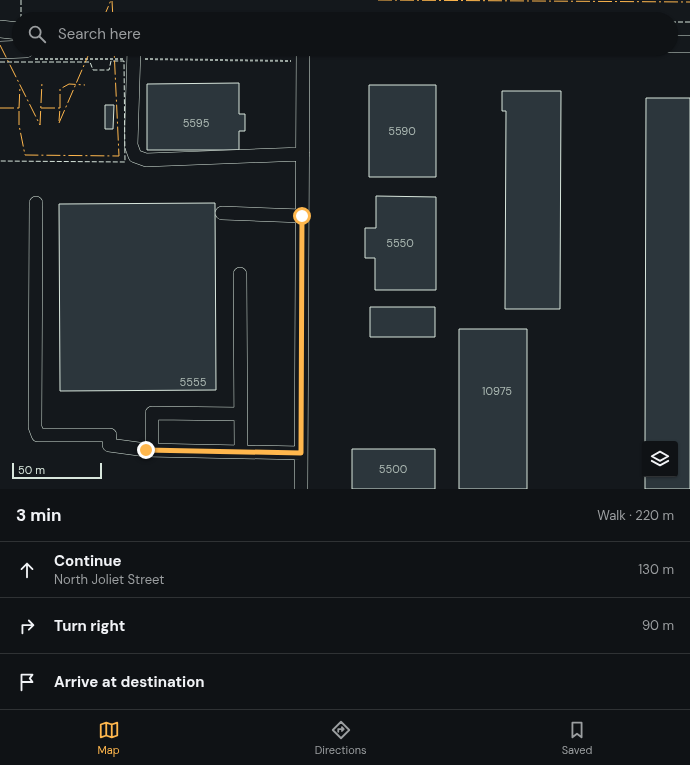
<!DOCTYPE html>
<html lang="en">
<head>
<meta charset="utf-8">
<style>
  :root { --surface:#0f1215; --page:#1d2022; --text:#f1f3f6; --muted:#9b9ea0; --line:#2f3234; --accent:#ffb74d }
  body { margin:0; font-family:"DM Sans",sans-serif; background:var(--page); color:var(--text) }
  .controls { position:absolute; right:12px; bottom:12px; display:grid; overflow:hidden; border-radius:4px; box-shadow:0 1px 3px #0004 }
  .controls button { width:36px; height:36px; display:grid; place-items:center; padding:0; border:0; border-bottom:1px solid var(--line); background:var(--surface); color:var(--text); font:20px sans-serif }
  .scale { position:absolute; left:12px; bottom:10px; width:90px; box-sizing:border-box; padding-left:4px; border:2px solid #d8e6dc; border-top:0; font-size:11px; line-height:14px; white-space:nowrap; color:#d8e6dc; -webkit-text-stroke:3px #14181c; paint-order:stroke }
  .stop { position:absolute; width:12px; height:12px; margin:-9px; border:3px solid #ffb74d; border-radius:50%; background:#fff }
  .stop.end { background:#ffb74d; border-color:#fff; box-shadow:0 1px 4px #0008 }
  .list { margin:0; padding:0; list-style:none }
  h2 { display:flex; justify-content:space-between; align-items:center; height:52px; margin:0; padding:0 16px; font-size:17px }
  h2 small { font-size:13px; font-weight:400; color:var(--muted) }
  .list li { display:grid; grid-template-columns:26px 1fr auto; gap:12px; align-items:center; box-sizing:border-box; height:56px; padding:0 16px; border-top:1px solid var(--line) }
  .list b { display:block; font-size:15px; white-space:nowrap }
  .list p { margin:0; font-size:13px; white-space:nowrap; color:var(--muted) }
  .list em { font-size:13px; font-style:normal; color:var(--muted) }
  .icon { flex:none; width:22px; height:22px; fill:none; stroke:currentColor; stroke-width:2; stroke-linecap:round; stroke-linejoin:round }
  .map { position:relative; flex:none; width:690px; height:489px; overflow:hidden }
  .search { position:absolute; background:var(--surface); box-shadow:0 1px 3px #0004; left:12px; right:12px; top:12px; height:44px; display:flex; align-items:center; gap:10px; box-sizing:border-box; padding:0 14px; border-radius:22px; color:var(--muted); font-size:15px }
  .sheet { height:220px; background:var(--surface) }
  nav { display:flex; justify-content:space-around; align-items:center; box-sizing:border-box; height:56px; border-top:1px solid var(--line); background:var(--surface); font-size:11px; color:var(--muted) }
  nav a { display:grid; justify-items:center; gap:2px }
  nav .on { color:var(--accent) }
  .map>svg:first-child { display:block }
  .building { fill:#2c363c; stroke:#d8e6dc }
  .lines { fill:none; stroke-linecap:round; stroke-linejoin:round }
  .minor-casing { stroke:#d8e6dc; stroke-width:14 }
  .major-casing { stroke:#d8e6dc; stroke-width:18 }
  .path { stroke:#9da8a2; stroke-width:2; stroke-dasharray:3 2; stroke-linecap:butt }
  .minor { stroke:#14181c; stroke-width:13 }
  .major { stroke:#14181c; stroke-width:17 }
  .fence { stroke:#d8e6dc; stroke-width:1; stroke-dasharray:5 2; stroke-linecap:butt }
  .power { stroke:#ffb74d; stroke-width:1; stroke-dasharray:14 3 2 3; stroke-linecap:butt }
  .route { stroke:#ffb74d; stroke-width:5 }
  .labels { text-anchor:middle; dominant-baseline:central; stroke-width:3; stroke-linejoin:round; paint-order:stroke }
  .number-label { font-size:11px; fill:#adbab4 }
</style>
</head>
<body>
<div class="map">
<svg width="690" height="489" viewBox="0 0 690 489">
  <rect width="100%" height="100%" fill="#14181c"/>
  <path class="building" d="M239 83V114H245V131H239V150H147V84Z
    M369 85H436V177H369Z
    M502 91H561L560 309H505L506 111H502Z
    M646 98H690V489H645V474H675V444H645Z
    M105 105H114L113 129H105Z
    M376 196 436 197V290H375V258H365V228H376Z
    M215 203 216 390 60 391 59 204Z
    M370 307H435V337H370Z
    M459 329H527V489H459Z
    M352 449H435V489H352Z"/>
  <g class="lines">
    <defs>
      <path id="minor" d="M134 49 131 145 135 156 146 160 303 154
        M36 203 35 427 38 435H110L109 445 146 450 301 453
        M222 213 302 216
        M240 274 241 452
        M152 449V413L240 414
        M301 489 303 49"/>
      <path id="major" d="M0 29 19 31
        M671 44H690
        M0 50 26 49"/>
    </defs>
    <use href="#minor" class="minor-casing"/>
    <use href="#major" class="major-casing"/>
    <path class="path" d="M35 59H123
      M145 59 291 61"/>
    <use href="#minor" class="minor"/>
    <use href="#major" class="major"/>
    <path class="fence" d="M21 0V19
      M671 22H690
      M0 62H90L93 70H109L111 61H124L125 162 0 161"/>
    <path class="power" d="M378 0 690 2
      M112 1 113 19
      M103 19 111 0
      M0 45 40 125
      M0 108H19V125L25 155 119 156 114 49
      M19 108 20 86
      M41 108H60L59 121
      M60 108V89L69 84 85 85
      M59 123 91 49
      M40 125 42 82"/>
  </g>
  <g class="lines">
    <path class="route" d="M146 450 301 453 302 216"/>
  </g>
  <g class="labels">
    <g class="number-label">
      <text x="196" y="123">5595</text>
      <text x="402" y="131">5590</text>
      <text x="400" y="243">5550</text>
      <text x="193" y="382">5555</text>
      <text x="497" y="391">10975</text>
      <text x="393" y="469">5500</text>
    </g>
  </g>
</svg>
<div class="controls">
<button><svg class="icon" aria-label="layers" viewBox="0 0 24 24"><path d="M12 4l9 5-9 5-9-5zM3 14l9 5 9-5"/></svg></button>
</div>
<div class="scale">50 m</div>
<div class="stop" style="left:302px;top:216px"></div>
<div class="stop end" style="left:146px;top:450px"></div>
<div class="search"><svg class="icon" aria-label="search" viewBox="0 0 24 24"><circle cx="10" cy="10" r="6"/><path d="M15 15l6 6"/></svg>Search here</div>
</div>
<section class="sheet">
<h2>3 min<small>Walk · 220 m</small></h2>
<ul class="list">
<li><svg class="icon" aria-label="ahead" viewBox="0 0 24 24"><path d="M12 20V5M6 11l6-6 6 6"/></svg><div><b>Continue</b><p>North Joliet Street</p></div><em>130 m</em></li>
<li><svg class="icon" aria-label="right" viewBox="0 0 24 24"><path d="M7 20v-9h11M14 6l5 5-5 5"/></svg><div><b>Turn right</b></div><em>90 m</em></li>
<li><svg class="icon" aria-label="arrive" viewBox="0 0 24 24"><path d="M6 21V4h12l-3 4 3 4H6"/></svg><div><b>Arrive at destination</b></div></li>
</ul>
</section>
<nav>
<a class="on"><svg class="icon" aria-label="map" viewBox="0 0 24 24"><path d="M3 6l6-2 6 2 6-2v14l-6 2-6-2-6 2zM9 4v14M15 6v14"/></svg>Map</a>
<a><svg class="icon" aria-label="directions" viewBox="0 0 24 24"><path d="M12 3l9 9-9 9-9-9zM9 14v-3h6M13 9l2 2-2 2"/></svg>Directions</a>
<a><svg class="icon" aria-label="saved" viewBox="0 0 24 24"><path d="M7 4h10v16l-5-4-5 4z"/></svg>Saved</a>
</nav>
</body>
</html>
